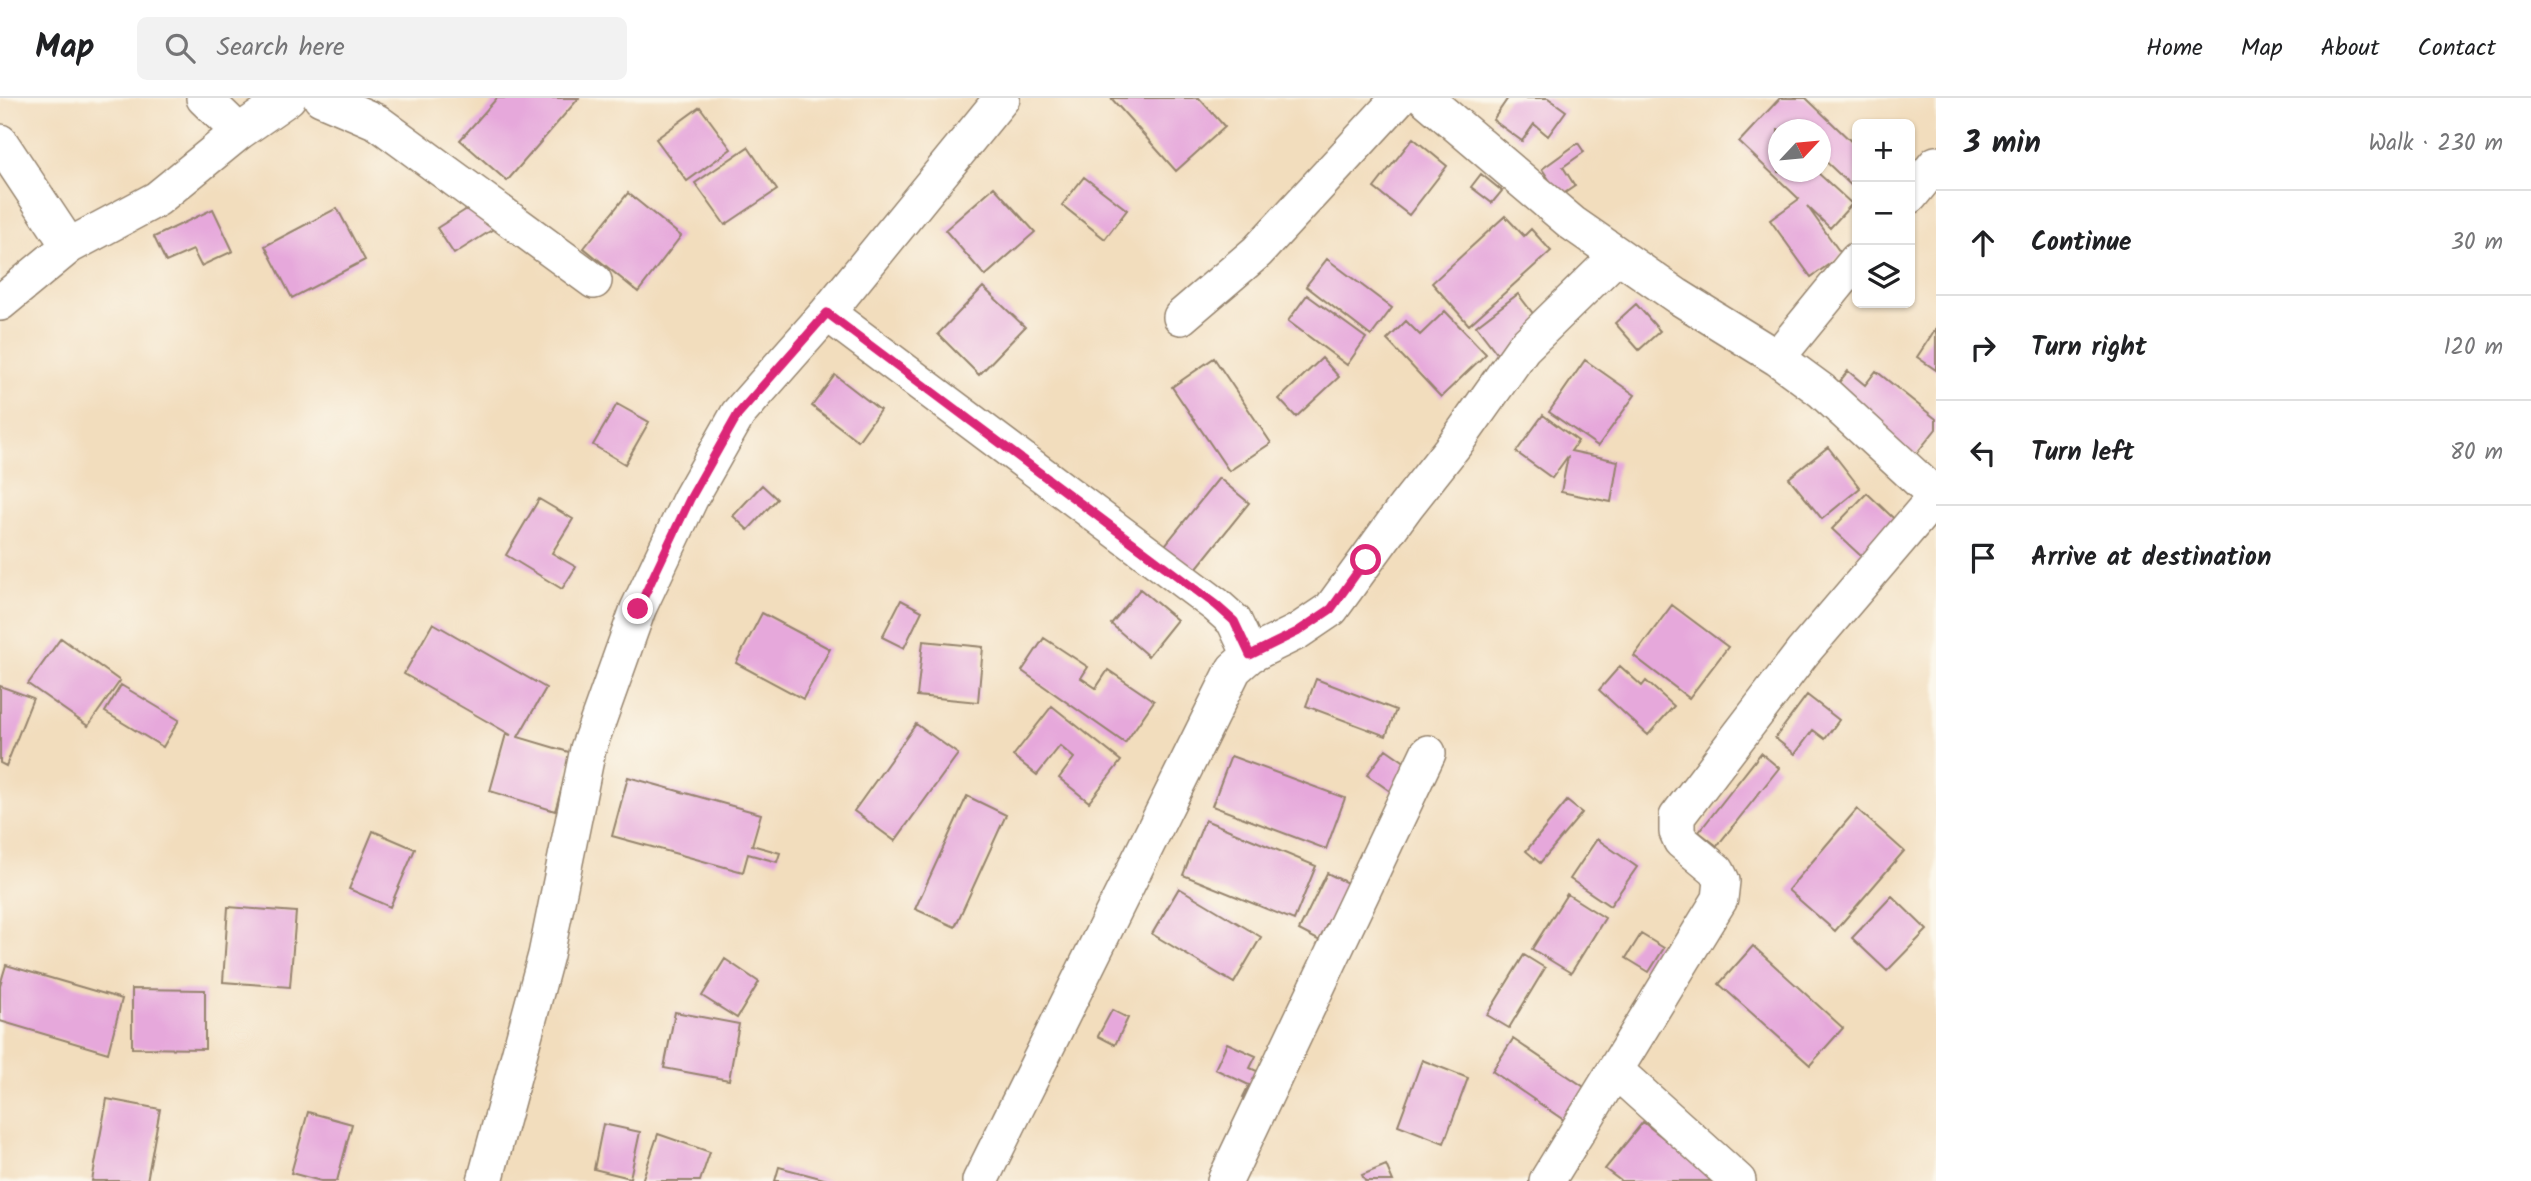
<!DOCTYPE html>
<html lang="en">
<head>
<meta charset="utf-8">
<style>
  :root { --surface:#fff; --page:#f2f2f2; --text:#202124; --muted:#757577; --line:#e0e0e0 }
  body { margin:0; font-family:Kalam,sans-serif; background:var(--page); color:var(--text) }
  .controls { position:absolute; right:21px; top:21px; display:grid; overflow:hidden; border-radius:10px; box-shadow:0 2px 5px #0004 }
  .controls button { width:63px; height:63px; display:grid; place-items:center; padding:0; border:0; border-bottom:2px solid var(--line); background:var(--surface); color:var(--text); font:35px sans-serif }
  .compass { position:absolute; left:1768px; top:21px; width:63px; height:63px; border-radius:50%; background:var(--surface); box-shadow:0 2px 5px #0004; rotate:64deg }
  .stop { position:absolute; width:21px; height:21px; margin:-16px; border:5px solid #db2777; border-radius:50%; background:#fff }
  .stop.end { background:#db2777; border-color:#fff; box-shadow:0 2px 7px #0008 }
  .list { margin:0; padding:0; list-style:none }
  h2 { display:flex; justify-content:space-between; align-items:center; height:91px; margin:0; padding:0 28px; font-size:30px }
  h2 small { font-size:23px; font-weight:400; color:var(--muted) }
  .list li { display:grid; grid-template-columns:46px 1fr auto; gap:21px; align-items:center; box-sizing:border-box; height:105px; padding:0 28px; border-top:2px solid var(--line) }
  .list b { display:block; font-size:26px; white-space:nowrap }
  .list em { font-size:23px; font-style:normal; color:var(--muted) }
  .icon { flex:none; width:38px; height:38px; fill:none; stroke:currentColor; stroke-width:2; stroke-linecap:round; stroke-linejoin:round }
  .map { position:relative; flex:none; width:1936px; height:1083px; overflow:hidden }
  header { display:flex; align-items:center; gap:42px; box-sizing:border-box; height:98px; padding:0 35px; background:var(--surface); border-bottom:2px solid var(--line) }
  header strong { font-size:33px }
  nav { display:flex; gap:38px; margin-inline-start:auto; font-size:24px }
  .search { width:490px; height:63px; background:var(--page); display:flex; align-items:center; gap:18px; box-sizing:border-box; padding:0 24px; border-radius:10px; color:var(--muted); font-size:26px }
  main { display:flex }
  aside { flex:1; background:var(--surface) }
  .map>svg:first-child { display:block }
  .building { fill:#e6a8db }
  .lines { fill:none; stroke-linecap:round; stroke-linejoin:round }
  .street-casing { stroke:#96846e; stroke-width:38 }
  .street { stroke:#fff; stroke-width:35 }
  .route { stroke:#db2777; stroke-width:9 }
</style>
</head>
<body>
<header>
<strong>Map</strong>
<div class="search"><svg class="icon" aria-label="search" viewBox="0 0 24 24"><circle cx="10" cy="10" r="6"/><path d="M15 15l6 6"/></svg>Search here</div>
<nav><a>Home</a><a>Map</a><a>About</a><a>Contact</a></nav>
</header>
<main>
<div class="map">
<svg width="1936" height="1083" viewBox="0 0 1936 1083">
  <rect width="100%" height="100%" fill="#fbf7ec"/>
  <filter id="ink" filterUnits="userSpaceOnUse"><feTurbulence type="fractalNoise" baseFrequency=".0143" numOctaves="2"/><feDisplacementMap in="SourceGraphic" scale="14" xChannelSelector="R" yChannelSelector="G"/><feConvolveMatrix kernelMatrix="1 2 1 2 8 2 1 2 1" color-interpolation-filters="sRGB"/></filter>
  <filter id="wash" filterUnits="userSpaceOnUse"><feTurbulence type="fractalNoise" baseFrequency=".00686" numOctaves="4" result="noise"/><feDisplacementMap in="SourceGraphic" scale="28" xChannelSelector="R" yChannelSelector="G"/><feGaussianBlur stdDeviation="1.57" result="paint"/><feColorMatrix in="noise" values="0 0 0 0 0 0 0 0 0 0 0 0 0 0 0 0 0 1.4 0 .05"/><feComposite in="paint" operator="in"/></filter>
  <g filter="url(#wash)">
    <rect width="100%" height="100%" fill="#f2ddbd"/>
    <g id="blocks">
      <path class="building" d="M497 0H579L507 83 460 42Z
        M1111 0H1199L1225 29 1176 73Z
        M1508 0H1548L1566 13 1548 38 1534 26 1522 43 1493 22Z
        M1780 0H1806L1857 49V93L1820 58V32H1778V74H1817L1852 106 1830 130 1807 108 1842 157 1811 179 1770 122 1799 101 1739 44Z
        M700 9 731 51 687 83 656 41Z
        M1413 40 1447 68 1409 117 1374 90Z
        M1578 45 1584 54 1563 69 1575 88 1560 98 1542 71Z
        M748 49 777 92 725 127 695 85Z
        M1481 76 1502 93 1492 105 1471 89Z
        M1084 79 1127 112 1105 141 1062 107Z
        M994 89 1035 134 985 178 945 132Z
        M628 95 681 138 638 194 584 150Z
        M478 104 495 130 454 156 437 130Z
        M337 110 365 162 292 200 265 148Z
        M213 111 233 153 201 168 193 152 166 164 154 139Z
        M1505 118 1524 138 1531 131 1551 153 1469 227 1432 185Z
        M1327 161 1392 210 1371 238 1306 188Z
        M983 189 1025 229 979 277 938 236Z
        M1518 196 1551 239 1509 271 1476 228Z
        M1307 197 1366 240 1347 267 1288 223Z
        M1636 206 1660 233 1639 252 1615 225Z
        M1445 213 1486 256 1441 299 1387 242 1406 223 1420 237Z
        M1936 230V272L1917 259Z
        M1214 260 1271 345 1229 373 1172 289Z
        M1322 260 1339 279 1296 319 1279 301Z
        M1585 262 1635 297 1598 348 1549 314Z
        M1848 273 1865 287 1876 273 1936 321V331L1912 361 1830 296Z
        M835 277 880 312 858 343 812 308Z
        M617 306 649 324 625 366 593 347Z
        M1543 317 1578 343 1571 353 1618 363 1611 404 1561 394 1568 358 1552 380 1516 354Z
        M1828 349 1860 390 1822 421 1789 380Z
        M1219 380 1249 405 1183 487 1153 462Z
        M762 387 777 401 748 432 733 418Z
        M1867 395 1911 437 1877 473 1832 431Z
        M539 401 573 421 552 455 576 469 562 491 506 457Z
        M1140 491 1177 522 1148 558 1111 526Z
        M901 502 922 513 904 550 882 539Z
        M1672 507 1728 549 1689 600 1634 558Z
        M762 515 830 551 803 601 736 565Z
        M433 525 546 590 518 639 572 655 555 713 490 693 506 636 511 637 404 576Z
        M61 540 120 583 88 628 28 586Z
        M1044 540 1088 569 1081 580 1096 590 1108 572 1154 603 1125 645 1022 573Z
        M923 543 983 549 978 604 917 598Z
        M1620 568 1642 588 1646 583 1674 608 1648 637 1599 592Z
        M1316 581 1396 612 1386 638 1306 608Z
        M121 587 179 622 163 649 105 614Z
        M0 588 33 600 6 668 0 665Z
        M1807 597 1839 622 1825 641 1813 632 1795 656 1775 640Z
        M1052 608 1121 663 1089 704 1059 680 1074 660 1060 648 1037 677 1013 658Z
        M916 626 958 656 895 743 854 713Z
        M1386 651 1429 681 1410 707 1367 677Z
        M1761 655 1779 670 1717 748 1699 734Z
        M1231 658 1345 700 1326 751 1212 708Z
        M628 679 761 716 752 747 780 755 777 764 748 756 743 774 612 738Z
        M967 698 1006 717 955 829 915 811Z
        M1567 703 1582 715 1540 765 1526 753Z
        M1857 711 1904 753 1835 833 1788 792Z
        M1205 722 1316 768 1294 822 1183 777Z
        M373 733 415 751 390 809 349 791Z
        M1597 741 1637 769 1610 808 1570 781Z
        M1327 775 1370 796 1341 854 1299 832Z
        M1179 790 1261 839 1234 885 1152 836Z
        M1567 796 1605 820 1571 875 1532 851Z
        M1892 798 1927 832 1887 873 1852 840Z
        M228 809 296 814 290 889 223 884Z
        M1641 836 1664 850 1649 874 1626 860Z
        M1753 848 1843 930 1810 967 1719 886Z
        M1524 857 1545 870 1509 930 1487 917Z
        M725 861 759 884 737 920 702 898Z
        M6 867 122 901 108 955 0 923V887Z
        M132 891 205 892V951L132 950Z
        M1112 912 1128 920 1115 947 1098 938Z
        M675 914 739 926 729 982 664 970Z
        M1513 941 1596 997 1574 1029 1492 973Z
        M1227 945 1256 958 1250 970 1279 983 1267 1010 1243 999 1249 987 1215 971Z
        M1422 962 1468 980 1444 1045 1398 1027Z
        M107 1001 160 1011 147 1083H92Z
        M308 1014 352 1026 337 1083H321L291 1075Z
        M1643 1024 1718 1083H1621L1605 1071Z
        M603 1026 640 1034 630 1080 594 1071Z
        M658 1036 710 1054 700 1083H642Z
        M1386 1067 1393 1083H1365L1362 1077Z
        M779 1069 828 1082V1083H775Z"/>
    </g>
  </g>
  <g filter="url(#ink)">
    <use href="#blocks" fill-opacity="0" stroke="#96846e" stroke-width="2"/>
    <g class="lines">
      <defs>
        <path id="street" d="M204 0 239 34
          M321 0 377 24 594 183
          M1425 0 1572 125 1677 198 1777 260 1822 293 1936 398
          M0 44 69 148
          M1910 98 1936 66
          M0 205 69 148 157 101 239 34 288 0
          M827 215 1216 507 1234 523 1250 557
          M1181 219 1257 154 1399 0
          M1777 260 1857 162
          M1615 972 1738 1083
          M485 1083 546 857 588 651 638 511 690 401 738 316 827 215 1002 0
          M980 1083 1234 571 1250 557 1297 534 1331 511 1406 408 1455 346 1523 250 1617 158
          M1225 1083 1428 655
          M1547 1083 1720 801 1722 783 1717 773 1681 743 1677 734V719L1803 554 1936 398"/>
      </defs>
      <use href="#street" class="street-casing"/>
      <use href="#street" class="street"/>
    </g>
  </g>
  <g class="lines" filter="url(#ink)">
    <path class="route" d="M638 511 690 401 738 316 827 215 1216 507 1234 523 1250 557 1297 534 1331 511 1366 462"/>
  </g>
</svg>
<div class="controls">
<button>+</button>
<button>−</button>
<button><svg class="icon" aria-label="layers" viewBox="0 0 24 24"><path d="M12 4l9 5-9 5-9-5zM3 14l9 5 9-5"/></svg></button>
</div>
<svg class="compass" viewBox="-18 -18 36 36"><path d="M0-13l5 13h-10z" fill="#e53935"/><path d="M0 13l5-13h-10z" fill="#757577"/></svg>
<div class="stop" style="left:1366px;top:462px"></div>
<div class="stop end" style="left:638px;top:511px"></div>
</div>
<aside>
<h2>3 min<small>Walk · 230 m</small></h2>
<ul class="list">
<li><svg class="icon" aria-label="ahead" viewBox="0 0 24 24"><path d="M12 20V5M6 11l6-6 6 6"/></svg><div><b>Continue</b></div><em>30 m</em></li>
<li><svg class="icon" aria-label="right" viewBox="0 0 24 24"><path d="M7 20v-9h11M14 6l5 5-5 5"/></svg><div><b>Turn right</b></div><em>120 m</em></li>
<li><svg class="icon" aria-label="left" viewBox="0 0 24 24"><path d="M17 20v-9H6M10 6l-5 5 5 5"/></svg><div><b>Turn left</b></div><em>80 m</em></li>
<li><svg class="icon" aria-label="arrive" viewBox="0 0 24 24"><path d="M6 21V4h12l-3 4 3 4H6"/></svg><div><b>Arrive at destination</b></div></li>
</ul>
</aside>
</main>
</body>
</html>
